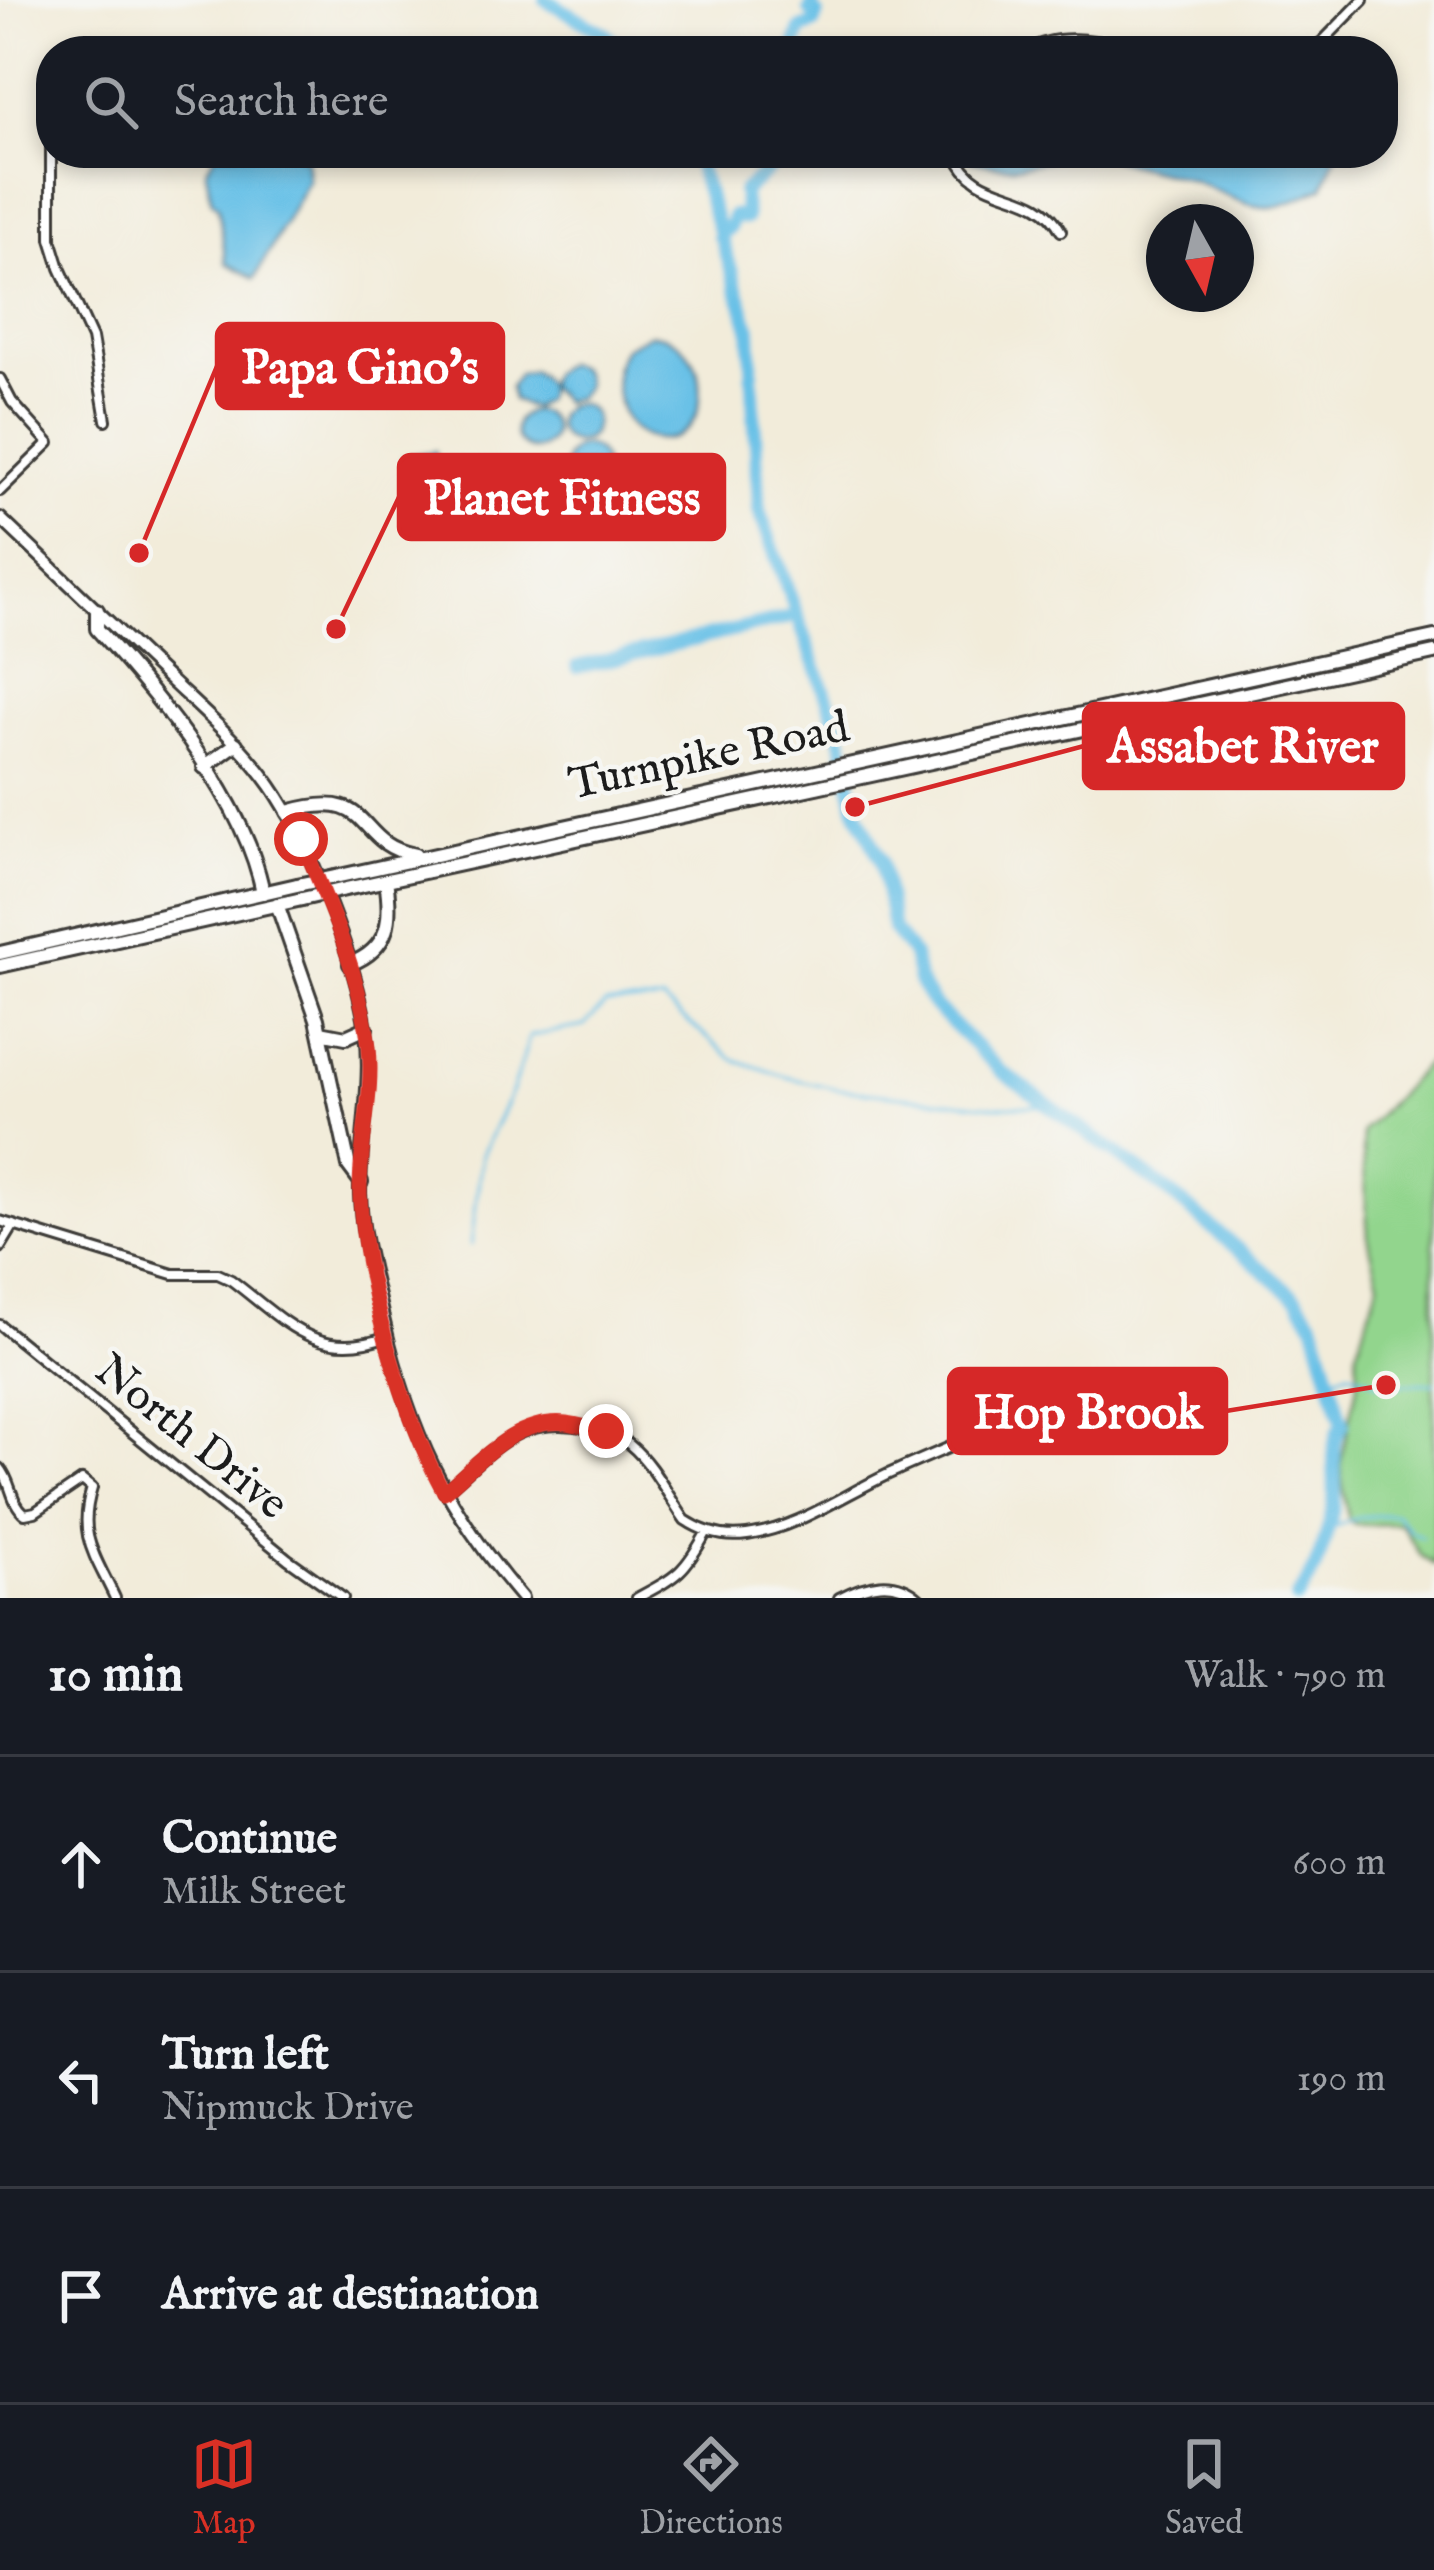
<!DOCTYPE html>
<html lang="en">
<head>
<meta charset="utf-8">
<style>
  :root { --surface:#171b24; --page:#242831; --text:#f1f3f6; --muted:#9ea1a6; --line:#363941; --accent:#d93025 }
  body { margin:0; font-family:"IM FELL English",serif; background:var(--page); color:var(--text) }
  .compass { position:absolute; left:1146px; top:204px; width:108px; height:108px; border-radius:50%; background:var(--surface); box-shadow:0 6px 18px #0003; rotate:172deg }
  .stop { position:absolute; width:36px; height:36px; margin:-27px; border:9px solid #d93025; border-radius:50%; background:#fff }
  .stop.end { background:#d93025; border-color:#fff; box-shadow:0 3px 12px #0008 }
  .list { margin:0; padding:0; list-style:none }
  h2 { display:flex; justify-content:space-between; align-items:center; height:156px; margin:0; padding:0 48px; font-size:51px }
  h2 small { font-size:39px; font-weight:400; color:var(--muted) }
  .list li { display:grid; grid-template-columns:78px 1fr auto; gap:36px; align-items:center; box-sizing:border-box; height:216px; padding:0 48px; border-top:3px solid var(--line) }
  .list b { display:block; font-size:45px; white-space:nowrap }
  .list p { margin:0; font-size:39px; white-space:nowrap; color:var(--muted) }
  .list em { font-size:39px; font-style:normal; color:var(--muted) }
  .icon { flex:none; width:66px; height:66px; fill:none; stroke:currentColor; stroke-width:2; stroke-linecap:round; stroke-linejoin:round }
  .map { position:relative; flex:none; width:1434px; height:1598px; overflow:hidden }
  .search { position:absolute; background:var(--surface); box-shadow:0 6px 18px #0003; left:36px; right:36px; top:36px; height:132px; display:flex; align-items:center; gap:30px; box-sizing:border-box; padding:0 42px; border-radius:48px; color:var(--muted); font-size:45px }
  .sheet { height:804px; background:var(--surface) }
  nav { display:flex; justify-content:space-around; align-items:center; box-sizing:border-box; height:168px; border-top:3px solid var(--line); background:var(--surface); font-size:33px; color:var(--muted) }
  nav a { display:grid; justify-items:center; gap:6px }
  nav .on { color:var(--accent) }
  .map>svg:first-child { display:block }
  .green { fill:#92d58d; stroke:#577854; stroke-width:3 }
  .water { fill:#69c1e7; stroke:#426e82; stroke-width:3 }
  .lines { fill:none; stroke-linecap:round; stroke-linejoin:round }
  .stream { stroke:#69c1e7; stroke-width:3 }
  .river { stroke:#69c1e7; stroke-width:14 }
  .minor-casing { stroke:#3c3b38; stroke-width:14 }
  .major-casing { stroke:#3c3b38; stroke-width:16 }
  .highway-casing { stroke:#3c3b38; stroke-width:18 }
  .minor { stroke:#fff; stroke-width:8 }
  .major { stroke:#fff; stroke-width:10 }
  .highway { stroke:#fff; stroke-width:12 }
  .highway-bridge-casing { stroke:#3c3b38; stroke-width:18; stroke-linecap:butt }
  .highway-bridge { stroke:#fff; stroke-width:12 }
  .route { stroke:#d93025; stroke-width:15 }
  .labels { text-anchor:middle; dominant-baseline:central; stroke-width:9; stroke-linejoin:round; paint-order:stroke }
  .street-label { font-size:45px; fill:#1c1c1c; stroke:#f6f6f2 }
  .leader { fill:none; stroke:#d62828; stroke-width:4.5 }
  .callout-dot { fill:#d62828; stroke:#f6f6f2; stroke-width:4.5 }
  .callout { fill:#d62828; stroke:#d62828; stroke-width:4.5 }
  .callout-label { font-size:48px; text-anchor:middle; font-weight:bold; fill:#fff }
</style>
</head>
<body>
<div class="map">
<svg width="1434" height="1598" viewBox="0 0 1434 1598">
  <rect width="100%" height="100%" fill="#f6f6f2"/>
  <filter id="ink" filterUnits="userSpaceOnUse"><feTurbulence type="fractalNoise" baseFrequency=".00833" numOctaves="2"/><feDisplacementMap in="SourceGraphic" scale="24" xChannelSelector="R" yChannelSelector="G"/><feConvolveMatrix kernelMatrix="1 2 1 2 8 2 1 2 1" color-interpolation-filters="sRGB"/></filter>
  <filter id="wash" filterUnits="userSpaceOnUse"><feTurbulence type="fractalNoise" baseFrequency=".004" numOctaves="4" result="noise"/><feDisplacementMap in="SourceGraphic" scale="48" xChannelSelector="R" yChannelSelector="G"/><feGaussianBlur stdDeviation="2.7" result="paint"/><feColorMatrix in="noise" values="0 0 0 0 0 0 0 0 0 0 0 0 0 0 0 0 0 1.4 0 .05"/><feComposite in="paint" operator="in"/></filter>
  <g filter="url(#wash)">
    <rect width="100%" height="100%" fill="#f2ecda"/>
    <path class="green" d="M1434 1056V1565L1420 1555 1401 1524 1355 1525 1348 1521 1340 1466 1358 1382 1357 1351 1379 1282 1368 1239 1362 1132Z"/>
    <path class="water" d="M216 153H294L306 160 308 180 255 278 226 263 218 206 212 201 206 170Z
      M971 153H1075C1032 164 1015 172 971 160Z
      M1098 153H1337L1323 187C1309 193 1294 202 1279 206 1248 213 1216 188 1188 179 1157 169 1128 167 1098 153Z
      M650 334C722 337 713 458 648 437 635 433 626 423 622 411 614 388 612 368 624 348Z
      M564 364C578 364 586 372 585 387L577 398 563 401 548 387 544 401 532 408 513 400 510 387 518 374 533 371 548 385 551 373Z
      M557 423a19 19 0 1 1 38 0a19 19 0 1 1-38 0Z
      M515 430a19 19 0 1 1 38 0a19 19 0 1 1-38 0Z
      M565 465a19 19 0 1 1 38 0a19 19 0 1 1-38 0Z
      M435 451 441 482 408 488 403 457Z"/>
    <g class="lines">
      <path class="stream" d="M471 1245 482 1154 513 1088 530 1036 584 1026 605 1004 663 1001 733 1059 786 1077 838 1089 992 1106H1049
        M1332 1377 1349 1371 1386 1385 1434 1383
        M1326 1529 1361 1517 1396 1514 1410 1531 1422 1537"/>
      <path class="river" d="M546 0 606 34 623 51
        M793 51 801 29 814 24 817 15 810 10 814 0
        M694 153 750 328 759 510 841 736 855 807 881 861 893 929 913 955 919 982 935 1007 1001 1071 1160 1185 1297 1298 1314 1323 1343 1424C1326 1444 1339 1481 1333 1508 1326 1538 1317 1573 1297 1598
        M719 236 729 229 733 216 746 218 743 192 770 168 768 153
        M577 667 796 616"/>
    </g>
  </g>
  <g filter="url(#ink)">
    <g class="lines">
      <defs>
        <path id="minor" d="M1026 51C1063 28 1112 45 1152 51
          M1308 51 1322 42 1363 0
          M51 147V239L60 268 92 338 106 420
          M955 153C976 206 1036 183 1061 231
          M0 379 12 402 49 443 0 491
          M0 1221 173 1274H218L231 1280C282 1318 317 1363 387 1336
          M0 1248 14 1225
          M0 1325 288 1559 343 1598
          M0 1468C12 1482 10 1502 25 1514L35 1512 82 1480 92 1488C77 1536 95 1555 115 1598
          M444 1492C494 1450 517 1414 588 1428 604 1431 617 1434 630 1445 653 1464 668 1496 685 1520 703 1532 725 1538 747 1535 799 1528 846 1493 893 1472 948 1447 1003 1427 1055 1395
          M637 1598C678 1576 685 1572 707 1531
          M839 1598C866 1584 895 1576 919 1598"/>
        <path id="major" d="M0 518C57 573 114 627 171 681 206 714 243 746 271 786 306 836 348 943 361 1003 377 1068 360 1128 360 1193 361 1235 374 1277 383 1318 409 1432 446 1509 522 1598"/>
        <path id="highway" d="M97 610V629C159 697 246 801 263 893
          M204 767 236 744
          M288 812C377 786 351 843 415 855
          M335 877 1434 637
          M341 890 1434 653
          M277 904 317 1019 349 1166 361 1182
          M0 953 297 885
          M350 964C391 948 392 918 386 880
          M0 966 302 899
          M320 1032 346 1037 366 1028"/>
      </defs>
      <use href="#minor" class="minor-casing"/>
      <use href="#major" class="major-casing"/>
      <use href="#highway" class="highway-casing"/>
      <use href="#minor" class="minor"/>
      <use href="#major" class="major"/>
      <use href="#highway" class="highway"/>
      <defs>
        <path id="highway-bridge" d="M297 885 335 877
          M302 899 341 890"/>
      </defs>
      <use href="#highway-bridge" class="highway-bridge-casing"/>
      <use href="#highway-bridge" class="highway-bridge"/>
    </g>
  </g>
  <g class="lines" filter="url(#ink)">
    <path class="route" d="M301 839C329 905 361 976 369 1047 374 1096 359 1145 360 1194 362 1277 404 1419 444 1492 479 1462 516 1417 567 1423 580 1425 593 1429 606 1431"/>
  </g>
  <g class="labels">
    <g class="street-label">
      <text transform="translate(709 757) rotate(-12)">Turnpike Road</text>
      <text transform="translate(191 1438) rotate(39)">North Drive</text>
    </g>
  </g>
  <path class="leader" d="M139 553L217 366M336 629L399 497M855 807L1084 746M1386 1385L1226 1411"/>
  <g class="callout-dot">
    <circle cx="139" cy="553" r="12"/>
    <circle cx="336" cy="629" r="12"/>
    <circle cx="855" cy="807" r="12"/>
    <circle cx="1386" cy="1385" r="12"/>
  </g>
  <g class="callout">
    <rect x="217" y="324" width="286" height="84" rx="12"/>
    <rect x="399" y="455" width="325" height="84" rx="12"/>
    <rect x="1084" y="704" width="319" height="84" rx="12"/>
    <rect x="949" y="1369" width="277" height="84" rx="12"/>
  </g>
  <g class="callout-label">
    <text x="360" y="383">Papa Gino's</text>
    <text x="562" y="514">Planet Fitness</text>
    <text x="1243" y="762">Assabet River</text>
    <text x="1088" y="1428">Hop Brook</text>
  </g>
</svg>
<svg class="compass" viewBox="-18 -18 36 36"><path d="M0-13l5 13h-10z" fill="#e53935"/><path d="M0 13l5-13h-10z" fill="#9ea1a6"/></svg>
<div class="stop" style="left:301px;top:839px"></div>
<div class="stop end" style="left:606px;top:1431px"></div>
<div class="search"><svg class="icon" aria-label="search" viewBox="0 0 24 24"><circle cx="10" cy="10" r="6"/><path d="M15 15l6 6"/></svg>Search here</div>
</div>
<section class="sheet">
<h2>10 min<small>Walk · 790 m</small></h2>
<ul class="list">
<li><svg class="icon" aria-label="ahead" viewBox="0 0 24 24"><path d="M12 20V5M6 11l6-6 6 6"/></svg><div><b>Continue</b><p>Milk Street</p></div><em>600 m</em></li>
<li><svg class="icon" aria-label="left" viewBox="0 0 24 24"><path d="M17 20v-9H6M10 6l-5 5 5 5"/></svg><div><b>Turn left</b><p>Nipmuck Drive</p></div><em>190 m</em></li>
<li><svg class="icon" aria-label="arrive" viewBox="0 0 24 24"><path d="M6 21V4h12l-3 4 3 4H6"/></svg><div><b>Arrive at destination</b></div></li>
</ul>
</section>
<nav>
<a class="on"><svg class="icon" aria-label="map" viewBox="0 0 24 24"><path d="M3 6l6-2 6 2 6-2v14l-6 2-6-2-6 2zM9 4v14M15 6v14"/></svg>Map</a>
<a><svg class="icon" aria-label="directions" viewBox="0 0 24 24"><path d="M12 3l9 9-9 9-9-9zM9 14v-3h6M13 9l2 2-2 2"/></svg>Directions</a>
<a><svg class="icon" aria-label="saved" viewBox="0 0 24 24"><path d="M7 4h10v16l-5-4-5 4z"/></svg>Saved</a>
</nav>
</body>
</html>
